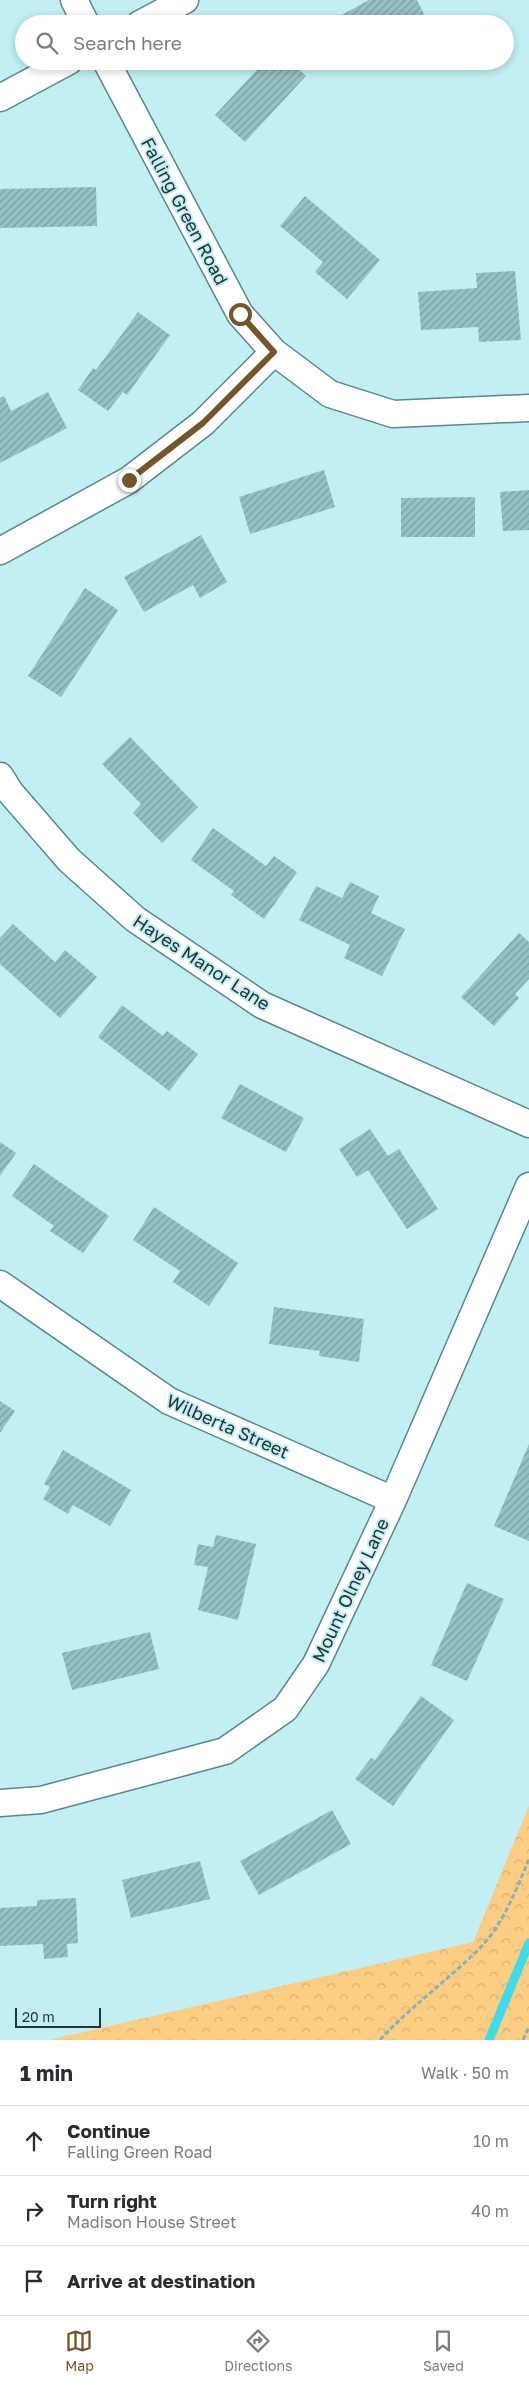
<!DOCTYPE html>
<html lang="en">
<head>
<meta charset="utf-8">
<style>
  :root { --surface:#fff; --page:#f7f7f7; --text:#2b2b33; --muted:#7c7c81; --line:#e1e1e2; --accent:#73572a }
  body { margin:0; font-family:"Golos Text",sans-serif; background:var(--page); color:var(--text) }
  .scale { position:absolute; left:15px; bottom:12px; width:86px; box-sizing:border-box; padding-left:5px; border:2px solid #223537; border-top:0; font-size:14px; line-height:18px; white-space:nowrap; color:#223537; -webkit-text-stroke:4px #c1eff4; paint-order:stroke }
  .stop { position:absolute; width:15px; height:15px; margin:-11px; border:4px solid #73572a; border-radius:50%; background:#fff }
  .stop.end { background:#73572a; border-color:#fff; box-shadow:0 1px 5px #0008 }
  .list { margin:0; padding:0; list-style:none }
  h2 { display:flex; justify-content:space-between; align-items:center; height:65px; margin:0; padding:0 20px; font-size:21px }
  h2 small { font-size:16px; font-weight:400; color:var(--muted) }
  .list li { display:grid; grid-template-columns:32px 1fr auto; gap:15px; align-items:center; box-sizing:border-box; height:70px; padding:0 20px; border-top:1px solid var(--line) }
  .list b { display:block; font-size:19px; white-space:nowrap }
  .list p { margin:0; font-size:16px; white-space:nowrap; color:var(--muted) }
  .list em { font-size:16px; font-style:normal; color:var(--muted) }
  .icon { flex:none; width:28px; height:28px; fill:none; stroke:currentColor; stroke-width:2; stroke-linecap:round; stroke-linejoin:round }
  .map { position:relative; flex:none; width:529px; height:2040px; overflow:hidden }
  .search { position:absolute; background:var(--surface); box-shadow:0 2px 8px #0003; left:15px; right:15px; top:15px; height:55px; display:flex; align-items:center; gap:12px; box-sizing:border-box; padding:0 18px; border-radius:28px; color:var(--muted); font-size:19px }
  .sheet { height:275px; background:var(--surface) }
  nav { display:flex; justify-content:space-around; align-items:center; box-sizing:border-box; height:70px; border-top:1px solid var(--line); background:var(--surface); font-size:14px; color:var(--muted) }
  nav a { display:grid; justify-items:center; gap:2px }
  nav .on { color:var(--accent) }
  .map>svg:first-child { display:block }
  .park { fill:url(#park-crowns) }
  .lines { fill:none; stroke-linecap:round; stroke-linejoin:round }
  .stream { stroke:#41dae8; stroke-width:9 }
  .building { fill:url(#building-hatch) }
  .minor-casing { stroke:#5c878c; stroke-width:29 }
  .path { stroke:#8bb0b4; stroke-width:3; stroke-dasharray:5 2.5; stroke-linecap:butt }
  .minor { stroke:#fff; stroke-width:26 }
  .route { stroke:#73572a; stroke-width:6 }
  .labels { text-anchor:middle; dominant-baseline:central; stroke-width:4; stroke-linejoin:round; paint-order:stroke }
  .street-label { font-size:18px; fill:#223537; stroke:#c1eff4 }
</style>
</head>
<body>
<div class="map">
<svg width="529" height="2040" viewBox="0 0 529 2040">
  <defs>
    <pattern id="park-crowns" width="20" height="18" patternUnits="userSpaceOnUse" patternTransform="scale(1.25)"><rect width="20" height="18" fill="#fdcd83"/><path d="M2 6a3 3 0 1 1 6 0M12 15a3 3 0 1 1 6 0" fill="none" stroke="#d9b172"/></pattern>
    <pattern id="building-hatch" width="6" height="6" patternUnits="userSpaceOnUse" patternTransform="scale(1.25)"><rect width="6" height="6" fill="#95c2c7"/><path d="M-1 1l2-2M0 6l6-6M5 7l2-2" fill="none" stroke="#799ea2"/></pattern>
  </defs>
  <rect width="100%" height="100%" fill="#c1eff4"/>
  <path class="park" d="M529 1806V2040H49L473 1942Z"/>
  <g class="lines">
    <path class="stream" d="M489 2040 529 1943"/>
  </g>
  <path class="building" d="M369 0H417L424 14 406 24H333L331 21Z
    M265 61H290L306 76 245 142 215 115Z
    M96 187 97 226 0 228V189Z
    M305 196 380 260 347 299 315 272 323 262 280 226Z
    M515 271 521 340 479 342 478 327 421 330 418 292 477 288 476 273Z
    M138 312 170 335 127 395 123 392 108 411 78 390 93 368 96 370Z
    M48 392 67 428 0 463V398L4 396 11 411Z
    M324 470 335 507 250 534 239 497Z
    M529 490V530L503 531 500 492Z
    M475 497V537H401V498Z
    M201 535 227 582 200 598 193 585 144 612 124 577Z
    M85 588 118 610 61 697 28 676Z
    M130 737 198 807 162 843 133 813 141 804 102 764Z
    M213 828 266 866 274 856 297 872 264 919 231 895 234 891 191 860Z
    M350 882 379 896 371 913 405 929 382 976 344 958 350 945 299 920 316 886 342 898Z
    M13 924 55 962 65 950 97 977 60 1018 0 964V938Z
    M519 933 529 942V979L515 994 519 998 494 1026 461 997Z
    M122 1005 163 1036 167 1031 198 1054 169 1091 98 1037Z
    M240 1084 304 1118 286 1152 221 1118Z
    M370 1129 388 1156 399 1149 438 1209 407 1229 368 1170 357 1177 339 1149Z
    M0 1142 16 1153 0 1176Z
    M34 1164 109 1216 83 1253 50 1231 54 1226 12 1196Z
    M154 1207 238 1263 209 1306 173 1282 180 1271 133 1240Z
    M274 1307 364 1319 359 1362 319 1356 320 1351 269 1344Z
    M0 1401 15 1411 0 1433Z
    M529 1444V1541L494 1526Z
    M63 1450 131 1490 110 1526 73 1505 68 1514 43 1499 50 1487 44 1484Z
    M216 1535 256 1544 238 1620 198 1610 208 1567 194 1565 198 1544 213 1547Z
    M467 1583 504 1599 467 1681 431 1665Z
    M150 1632 159 1669 72 1690 62 1653Z
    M421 1696 454 1720 393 1806 355 1779 371 1758 375 1760Z
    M332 1810 351 1844 259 1895 240 1861Z
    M200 1861 210 1899 131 1918 122 1880Z
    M76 1898 78 1943 67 1944 68 1957 44 1959 43 1944 0 1946V1908L37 1906V1900Z"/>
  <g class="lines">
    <defs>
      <path id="minor" d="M74 0 86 24
        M140 24 185 0
        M106 61 240 314 274 352 330 394 393 414 529 408
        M0 98 69 61
        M0 551 129 480 203 423 274 352
        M0 776 10 792 69 860 135 919 262 1005 529 1124
        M0 1284 169 1401 393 1500
        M0 1803 41 1800 225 1751 285 1709 316 1664 393 1500 529 1186"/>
    </defs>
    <use href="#minor" class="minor-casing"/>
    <path class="path" d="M380 2040C411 2006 447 1981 479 1949 503 1925 516 1890 529 1859
      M523 2040 529 2027"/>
    <use href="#minor" class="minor"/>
  </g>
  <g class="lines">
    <path class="route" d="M129 480 203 423 274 352 240 314"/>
  </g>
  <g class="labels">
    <g class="street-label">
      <text transform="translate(185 211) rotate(62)">Falling Green Road</text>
      <text transform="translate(202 962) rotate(33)">Hayes Manor Lane</text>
      <text transform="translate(228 1426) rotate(24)">Wilberta Street</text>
      <text transform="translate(350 1590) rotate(-65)">Mount Olney Lane</text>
    </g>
  </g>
</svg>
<div class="scale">20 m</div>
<div class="stop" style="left:240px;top:314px"></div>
<div class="stop end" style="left:129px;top:480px"></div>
<div class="search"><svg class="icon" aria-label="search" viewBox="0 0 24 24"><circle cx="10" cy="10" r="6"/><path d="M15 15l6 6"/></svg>Search here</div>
</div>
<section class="sheet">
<h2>1 min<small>Walk · 50 m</small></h2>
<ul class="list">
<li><svg class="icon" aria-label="ahead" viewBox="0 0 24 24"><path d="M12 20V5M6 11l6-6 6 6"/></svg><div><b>Continue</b><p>Falling Green Road</p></div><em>10 m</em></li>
<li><svg class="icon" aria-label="right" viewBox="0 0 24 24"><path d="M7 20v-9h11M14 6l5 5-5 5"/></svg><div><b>Turn right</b><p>Madison House Street</p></div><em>40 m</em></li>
<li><svg class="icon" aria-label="arrive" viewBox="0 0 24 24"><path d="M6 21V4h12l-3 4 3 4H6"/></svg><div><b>Arrive at destination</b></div></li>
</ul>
</section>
<nav>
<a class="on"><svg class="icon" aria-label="map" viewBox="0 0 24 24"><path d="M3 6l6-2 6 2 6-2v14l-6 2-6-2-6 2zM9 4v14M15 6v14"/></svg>Map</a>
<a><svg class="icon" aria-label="directions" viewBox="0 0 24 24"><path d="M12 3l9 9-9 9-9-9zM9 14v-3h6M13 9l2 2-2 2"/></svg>Directions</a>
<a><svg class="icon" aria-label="saved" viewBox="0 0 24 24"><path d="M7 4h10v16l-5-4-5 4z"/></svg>Saved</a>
</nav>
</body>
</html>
